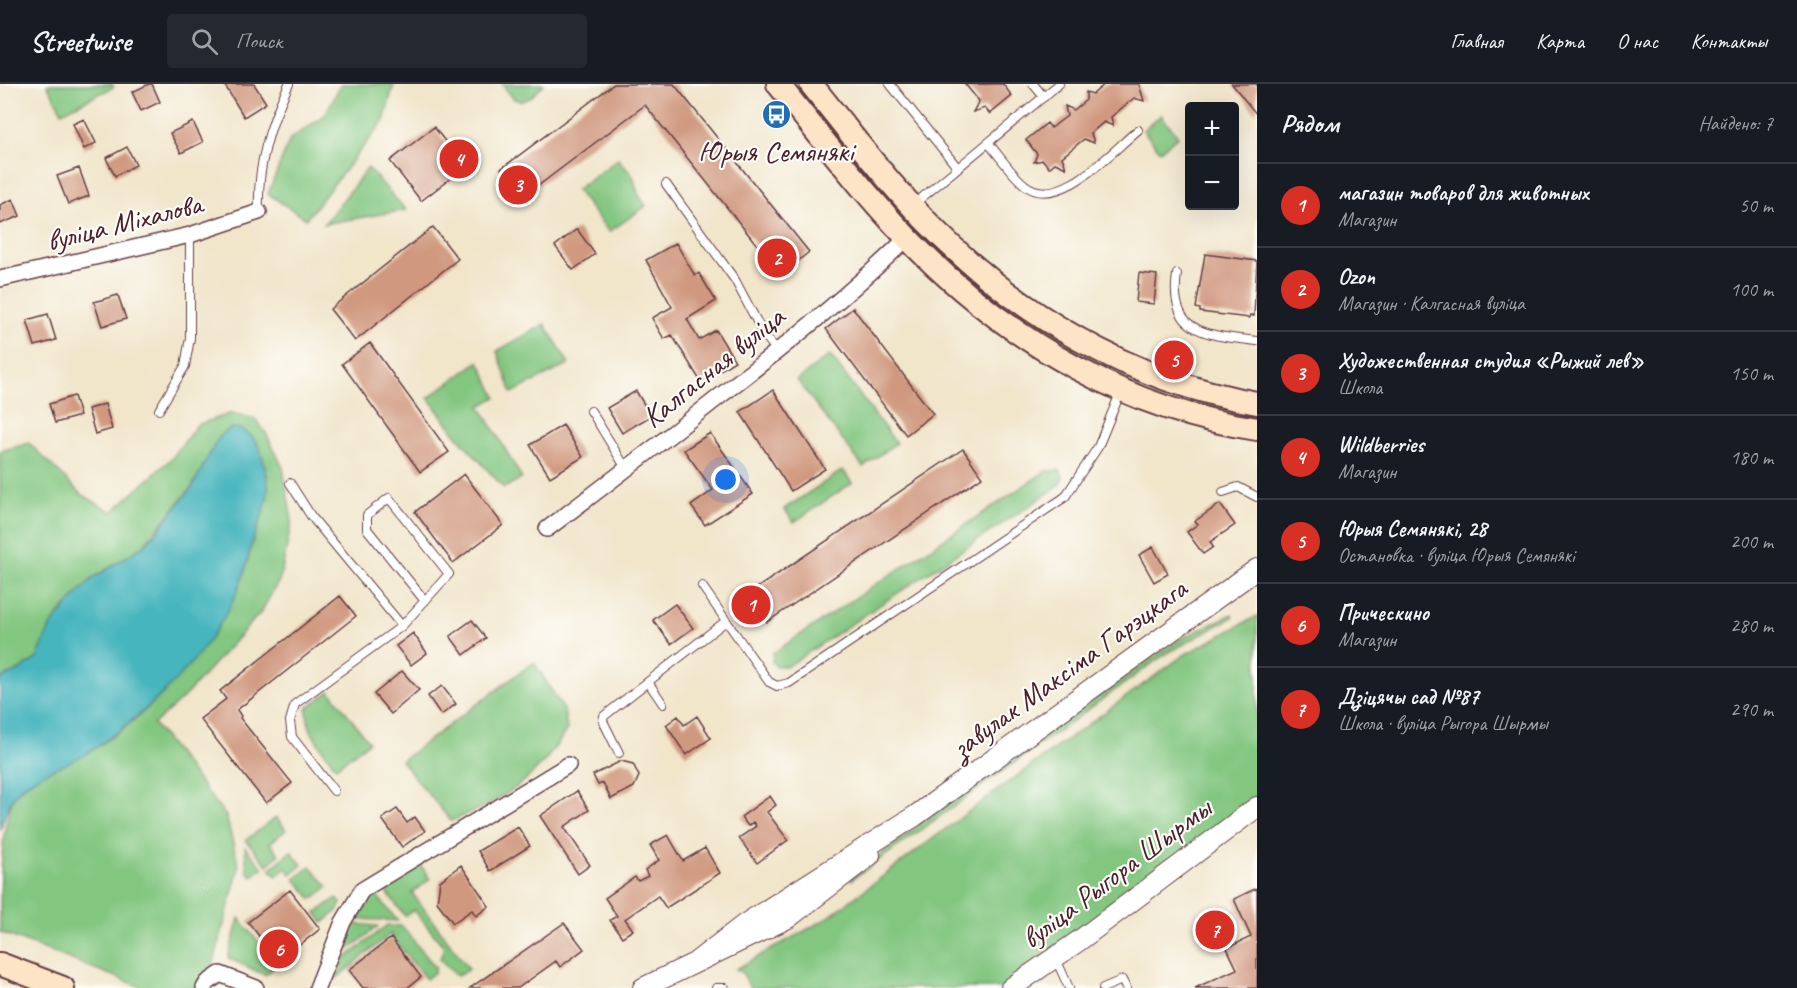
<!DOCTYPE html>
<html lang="ru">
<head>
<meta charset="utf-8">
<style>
  :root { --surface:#171b24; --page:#242831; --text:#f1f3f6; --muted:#9ea1a6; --line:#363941; --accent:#d93025 }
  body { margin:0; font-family:Caveat,sans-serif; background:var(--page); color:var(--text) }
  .controls { position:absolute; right:18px; top:18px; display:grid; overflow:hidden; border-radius:6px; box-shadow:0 6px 24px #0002 }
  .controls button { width:54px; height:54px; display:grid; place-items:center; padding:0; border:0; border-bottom:2px solid var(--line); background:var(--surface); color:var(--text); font:30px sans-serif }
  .you { position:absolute; left:726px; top:396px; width:21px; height:21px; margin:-15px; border:4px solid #fff; border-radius:50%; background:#1a73e8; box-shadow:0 0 0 9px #1a73e833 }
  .badge { display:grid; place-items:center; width:39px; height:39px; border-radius:50%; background:var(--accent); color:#fff; font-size:20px; font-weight:700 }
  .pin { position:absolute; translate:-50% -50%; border:3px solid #fff; box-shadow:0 2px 6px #0006 }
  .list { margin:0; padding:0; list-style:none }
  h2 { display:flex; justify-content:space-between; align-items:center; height:78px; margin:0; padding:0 24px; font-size:26px }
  h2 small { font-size:20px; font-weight:400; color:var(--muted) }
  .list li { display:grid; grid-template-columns:39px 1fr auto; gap:18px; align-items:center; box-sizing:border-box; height:84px; padding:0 24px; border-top:2px solid var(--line) }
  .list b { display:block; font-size:22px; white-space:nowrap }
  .list p { margin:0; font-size:20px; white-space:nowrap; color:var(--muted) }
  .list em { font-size:20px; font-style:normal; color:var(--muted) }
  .icon { flex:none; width:33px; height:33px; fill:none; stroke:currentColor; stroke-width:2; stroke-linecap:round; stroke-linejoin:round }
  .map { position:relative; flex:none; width:1257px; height:904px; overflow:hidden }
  header { display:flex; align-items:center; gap:36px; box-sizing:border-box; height:84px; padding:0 30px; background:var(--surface); border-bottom:2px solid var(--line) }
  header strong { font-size:28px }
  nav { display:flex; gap:33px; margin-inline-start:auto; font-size:21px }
  .search { width:420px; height:54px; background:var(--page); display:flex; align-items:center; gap:15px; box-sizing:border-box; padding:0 21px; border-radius:6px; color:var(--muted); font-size:22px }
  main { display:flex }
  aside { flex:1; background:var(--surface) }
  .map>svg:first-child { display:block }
  .green { fill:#82c680; stroke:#667256; stroke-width:1.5 }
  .water { fill:#46b5be; stroke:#486a74; stroke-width:1.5 }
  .building { fill:#d0987f }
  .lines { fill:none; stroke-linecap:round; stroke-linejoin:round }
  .service-casing { stroke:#633d43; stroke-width:10 }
  .minor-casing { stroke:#633d43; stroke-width:18 }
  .tertiary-casing { stroke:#633d43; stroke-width:22 }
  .secondary-casing { stroke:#633d43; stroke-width:26 }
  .service { stroke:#fff; stroke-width:8 }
  .minor { stroke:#fff; stroke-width:15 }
  .tertiary { stroke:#fff; stroke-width:20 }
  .secondary { stroke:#fee4c6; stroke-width:22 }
  .labels { text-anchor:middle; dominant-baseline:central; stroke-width:4.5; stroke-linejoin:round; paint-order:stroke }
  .poi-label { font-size:30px; fill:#4a1f2b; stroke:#fdfcf7 }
  .street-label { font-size:30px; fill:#4a1f2b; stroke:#fdfcf7 }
</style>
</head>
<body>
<header>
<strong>Streetwise</strong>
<div class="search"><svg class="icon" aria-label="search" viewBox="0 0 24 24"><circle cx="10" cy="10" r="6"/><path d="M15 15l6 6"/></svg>Поиск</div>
<nav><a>Главная</a><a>Карта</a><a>О нас</a><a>Контакты</a></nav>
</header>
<main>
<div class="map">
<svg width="1257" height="904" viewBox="0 0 1257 904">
  <rect width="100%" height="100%" fill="#fdfcf7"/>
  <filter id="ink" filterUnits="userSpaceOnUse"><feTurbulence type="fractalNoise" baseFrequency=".0167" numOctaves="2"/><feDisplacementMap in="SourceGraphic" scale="12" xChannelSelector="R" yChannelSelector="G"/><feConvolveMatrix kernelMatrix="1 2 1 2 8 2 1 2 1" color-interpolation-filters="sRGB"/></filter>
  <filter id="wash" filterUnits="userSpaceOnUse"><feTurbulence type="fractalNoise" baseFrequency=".008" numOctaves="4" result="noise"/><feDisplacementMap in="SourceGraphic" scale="24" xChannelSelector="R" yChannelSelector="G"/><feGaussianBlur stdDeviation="1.35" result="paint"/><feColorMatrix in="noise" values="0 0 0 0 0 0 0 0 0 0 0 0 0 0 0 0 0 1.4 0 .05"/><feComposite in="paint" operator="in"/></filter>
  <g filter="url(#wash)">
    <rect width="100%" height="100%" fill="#f1e5ca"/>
    <path class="green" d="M47 0H112L114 3 62 28Z
      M341 0H394L384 37 306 135 268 110 290 55 325 31Z
      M502 0H544L530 14 521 17 514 15Z
      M792 0H799L830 42 930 157 928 159 856 78Z
      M1161 31 1178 52 1160 67 1143 46Z
      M618 75 633 92 638 110 646 122 609 148 576 106Z
      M368 84 406 126 324 140Z
      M938 164C1026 250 1136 309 1257 331V334C1134 313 1026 251 936 166Z
      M545 240 569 280 512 309 497 267Z
      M830 271 896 359 863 383 797 296Z
      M479 277 496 313 480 322 522 394 504 404 457 352 428 314Z
      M232 329 255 335 266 349 283 384 292 437 280 495 261 528 185 612 154 640 226 732 239 783 212 886 197 904H144L0 848C0 808 0 748 13 714 29 689 66 682 90 667 148 633 215 562 240 499 246 487 248 473 252 460 257 440 267 415 267 393 267 382 259 369 257 358L203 384 192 403 142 463 93 494 57 532 38 574 20 586 0 595V367L29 359 81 410 112 428 172 374 197 341Z
      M843 386 852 399 794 438 784 425Z
      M1060 386 1063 393 1059 402 788 582H776L772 578 773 569 1046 387Z
      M1232 530 1233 533 1164 571 851 796V792L949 718 1159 569 1184 553Z
      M1257 532V712L1002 904H750L742 888 736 885 826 835 988 713 1184 571Z
      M534 578 564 626 567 645C538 695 504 716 451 737L401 677Z
      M330 607 369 658 336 683C322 664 306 649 307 624Z
      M276 733 286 746 270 759 279 771 267 781 246 756Z
      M245 763 263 784 252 792 247 787Z
      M291 767 302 781 291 790 286 784 276 792 270 785Z
      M420 780 430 795 412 809 469 885 457 892 440 875 444 863 414 826 405 832 384 805Z
      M310 782 328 803 312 815 295 795Z
      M377 811V812L398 837 358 835 369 815Z
      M337 814 341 819 337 827 323 839 316 829Z
      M239 834 277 881 265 891 228 874Z
      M354 840 378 842 342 871Z
      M386 842H402L435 883V888L426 895 390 850 337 894 340 879Z"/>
    <path class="water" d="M232 344C258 345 263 371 267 394 272 416 258 438 252 459 248 472 246 486 241 498 215 567 151 626 91 667 68 683 30 688 14 712 7 722 4 735 0 746V595L20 586 37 574 51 541 79 508 93 494 142 463 156 449 192 403 215 360 222 350Z"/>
    <g id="blocks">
      <path class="building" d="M149 0H152L160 18 141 27 132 8Z
        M224 0H254L266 19 244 33Z
        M614 0H674L809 168 781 191 645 21 522 114 501 85Z
        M965 0H1003L1012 12 990 30 985 24 973 28 979 17Z
        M1105 0H1139L1144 17 1134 14 1111 33 1113 42 1104 38 1091 49 1094 59 1084 55 1062 73 1066 84 1055 79 1049 84 1043 76 1034 78 1037 70 1026 56 1047 39 1051 44 1067 32 1065 22 1074 26 1086 16V8L1093 10Z
        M1232 0H1257V31L1244 15Z
        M84 35 96 59 84 65 73 40Z
        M193 38 203 58 181 69 170 49Z
        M434 43 465 83 421 117 390 77Z
        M127 63 136 81 115 92 106 74Z
        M79 84 89 112 68 120 57 92Z
        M13 115 20 132 0 140V121Z
        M433 143 458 175 355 257 330 225Z
        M577 145 595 170 573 186 555 162Z
        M676 159 695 192 699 189 716 217 687 235 699 256 716 246 735 277 701 298 672 251 664 255 652 234 672 223 646 176Z
        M1205 170 1257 177 1254 232 1250 231 1249 234 1200 228V225L1196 224Z
        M1139 189 1157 191 1154 220 1136 218Z
        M118 211 126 235 102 242 94 218Z
        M853 224 933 330 906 351 826 245Z
        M48 230 56 256 35 262 27 236Z
        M370 259 449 368 420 388 342 280Z
        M773 306 825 385 791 407 740 328Z
        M636 307 651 332 622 349 607 324Z
        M74 312 80 332 55 339 49 320Z
        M105 320 112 345 95 350 88 325Z
        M563 341 583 373 550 393 530 361Z
        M710 349 753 410 705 441 691 422 713 406 684 366Z
        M963 365 982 393 767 538 748 510Z
        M464 390 503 441 453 479 415 428Z
        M1220 420 1235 441 1210 458 1213 463 1203 470 1187 448 1198 440 1195 437Z
        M1153 463 1168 490 1154 498 1139 471Z
        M340 512 356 532 237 626 241 632 240 634 292 699 266 719 200 635 226 615 220 607Z
        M675 520 693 544 671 560 653 536Z
        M472 536 486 554 464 571 450 552Z
        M413 549 427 569 411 581 396 562Z
        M402 587 419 606 391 630 374 610Z
        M442 602 456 620 441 631 428 612Z
        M678 632 684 641 697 632 711 654 686 671 666 641Z
        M621 677 633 680 639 692 634 703 611 715 603 699 598 701 593 691Z
        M577 707 589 726 564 743 590 781 578 790 540 732Z
        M770 712 776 721 767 728 788 756 757 779 739 754 756 742 753 738 748 742 741 733Z
        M397 725 407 739 415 733 425 747 402 763 382 735Z
        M518 743 530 762 490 787 478 767Z
        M668 751 683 777 705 764 720 789 666 824 658 812 625 835 633 846 622 853 610 836 617 832 605 814 635 793 638 797 648 792 645 786 659 776 650 761Z
        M461 781 489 822 476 832 472 826 453 839 437 818 440 797Z
        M1257 804V904H1195L1237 885 1227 864 1251 853 1234 815Z
        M290 806 320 845 279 877 248 838Z
        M564 839 584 865 560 883 556 877 518 904H470Z
        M391 854 421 893 407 904H363L349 886Z"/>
    </g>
  </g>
  <g filter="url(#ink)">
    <use href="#blocks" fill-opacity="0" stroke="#633d43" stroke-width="1.5"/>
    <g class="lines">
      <defs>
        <path id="service" d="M890 0 957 83
          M1033 0 1044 13
          M988 59C1000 72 1011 90 1025 101 1059 128 1112 67 1138 46
          M666 100 735 196 763 249 777 267
          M913 121 1059 0
          M259 128C257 82 269 42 289 0
          M1177 190C1168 251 1209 251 1257 257
          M159 326 185 282 190 254V151
          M591 327 627 386
          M290 399 311 432 402 542
          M1223 408 1238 403 1257 413
          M702 502 769 598 777 602 789 599 1065 413 1098 363 1121 307
          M648 598 663 620
          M619 669 603 637 604 632 726 537
          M334 707 292 653 290 637 295 620 402 542 449 490 389 414 367 431V445L425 517
          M1056 875 1069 904
          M716 904H725
          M1103 904 1122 896 1126 904"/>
        <path id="minor" d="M0 195 190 151 259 128
          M547 445C610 398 672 350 734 301 794 255 853 207 907 154
          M204 904 207 899 220 890 256 904
          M317 904 343 838 362 806 568 681"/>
        <path id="tertiary" d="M696 878 745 840 915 732 1257 485
          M643 904 788 834 870 771
          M1011 904 1080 856 1257 723"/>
        <path id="secondary" d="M778 0C825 58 870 118 923 170 1013 259 1131 327 1257 345
          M811 0C848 46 884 94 925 136 1015 229 1129 297 1257 319
          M0 880 63 904"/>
      </defs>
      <use href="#service" class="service-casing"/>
      <use href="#minor" class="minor-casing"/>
      <use href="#tertiary" class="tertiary-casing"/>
      <use href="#secondary" class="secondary-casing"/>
      <use href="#service" class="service"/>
      <use href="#minor" class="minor"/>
      <use href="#tertiary" class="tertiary"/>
      <use href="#secondary" class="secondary"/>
    </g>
  </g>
  <defs>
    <symbol id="bus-disc" viewBox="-11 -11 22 22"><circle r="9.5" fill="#1f6fb2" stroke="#fdfcf7"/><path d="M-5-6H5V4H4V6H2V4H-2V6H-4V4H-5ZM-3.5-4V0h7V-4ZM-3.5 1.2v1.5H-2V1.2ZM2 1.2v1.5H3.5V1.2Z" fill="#fff"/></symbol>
  </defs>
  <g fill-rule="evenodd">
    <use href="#bus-disc" x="760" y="14" width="33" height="33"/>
  </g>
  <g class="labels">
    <g class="poi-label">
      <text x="776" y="67">Юрыя Семянякі</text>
    </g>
    <g class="street-label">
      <text transform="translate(124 138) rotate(-14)">вуліца Міхалова</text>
      <text transform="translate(713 283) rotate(-39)">Калгасная вуліца</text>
      <text transform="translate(1069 584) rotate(-36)">завулак Максіма Гарэцкага</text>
      <text transform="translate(1116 789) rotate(-37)">вуліца Рыгора Шырмы</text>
    </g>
  </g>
</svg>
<div class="controls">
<button>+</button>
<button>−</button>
</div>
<div class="you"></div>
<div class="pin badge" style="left:751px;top:521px">1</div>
<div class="pin badge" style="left:777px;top:174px">2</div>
<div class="pin badge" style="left:518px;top:101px">3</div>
<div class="pin badge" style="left:459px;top:75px">4</div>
<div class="pin badge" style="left:1174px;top:276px">5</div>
<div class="pin badge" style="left:279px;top:865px">6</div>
<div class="pin badge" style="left:1215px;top:846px">7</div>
</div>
<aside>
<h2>Рядом<small>Найдено: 7</small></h2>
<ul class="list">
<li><span class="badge">1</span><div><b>магазин товаров для животных</b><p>Магазин</p></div><em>50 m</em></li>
<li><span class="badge">2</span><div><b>Ozon</b><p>Магазин · Калгасная вуліца</p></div><em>100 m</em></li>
<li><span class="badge">3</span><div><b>Художественная студия «Рыжий лев»</b><p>Школа</p></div><em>150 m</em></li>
<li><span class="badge">4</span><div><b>Wildberries</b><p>Магазин</p></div><em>180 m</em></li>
<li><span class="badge">5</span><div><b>Юрыя Семянякі, 28</b><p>Остановка · вуліца Юрыя Семянякі</p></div><em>200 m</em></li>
<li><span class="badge">6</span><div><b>Прическино</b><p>Магазин</p></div><em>280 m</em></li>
<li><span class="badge">7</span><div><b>Дзіцячы сад №87</b><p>Школа · вуліца Рыгора Шырмы</p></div><em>290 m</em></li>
</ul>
</aside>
</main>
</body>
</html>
